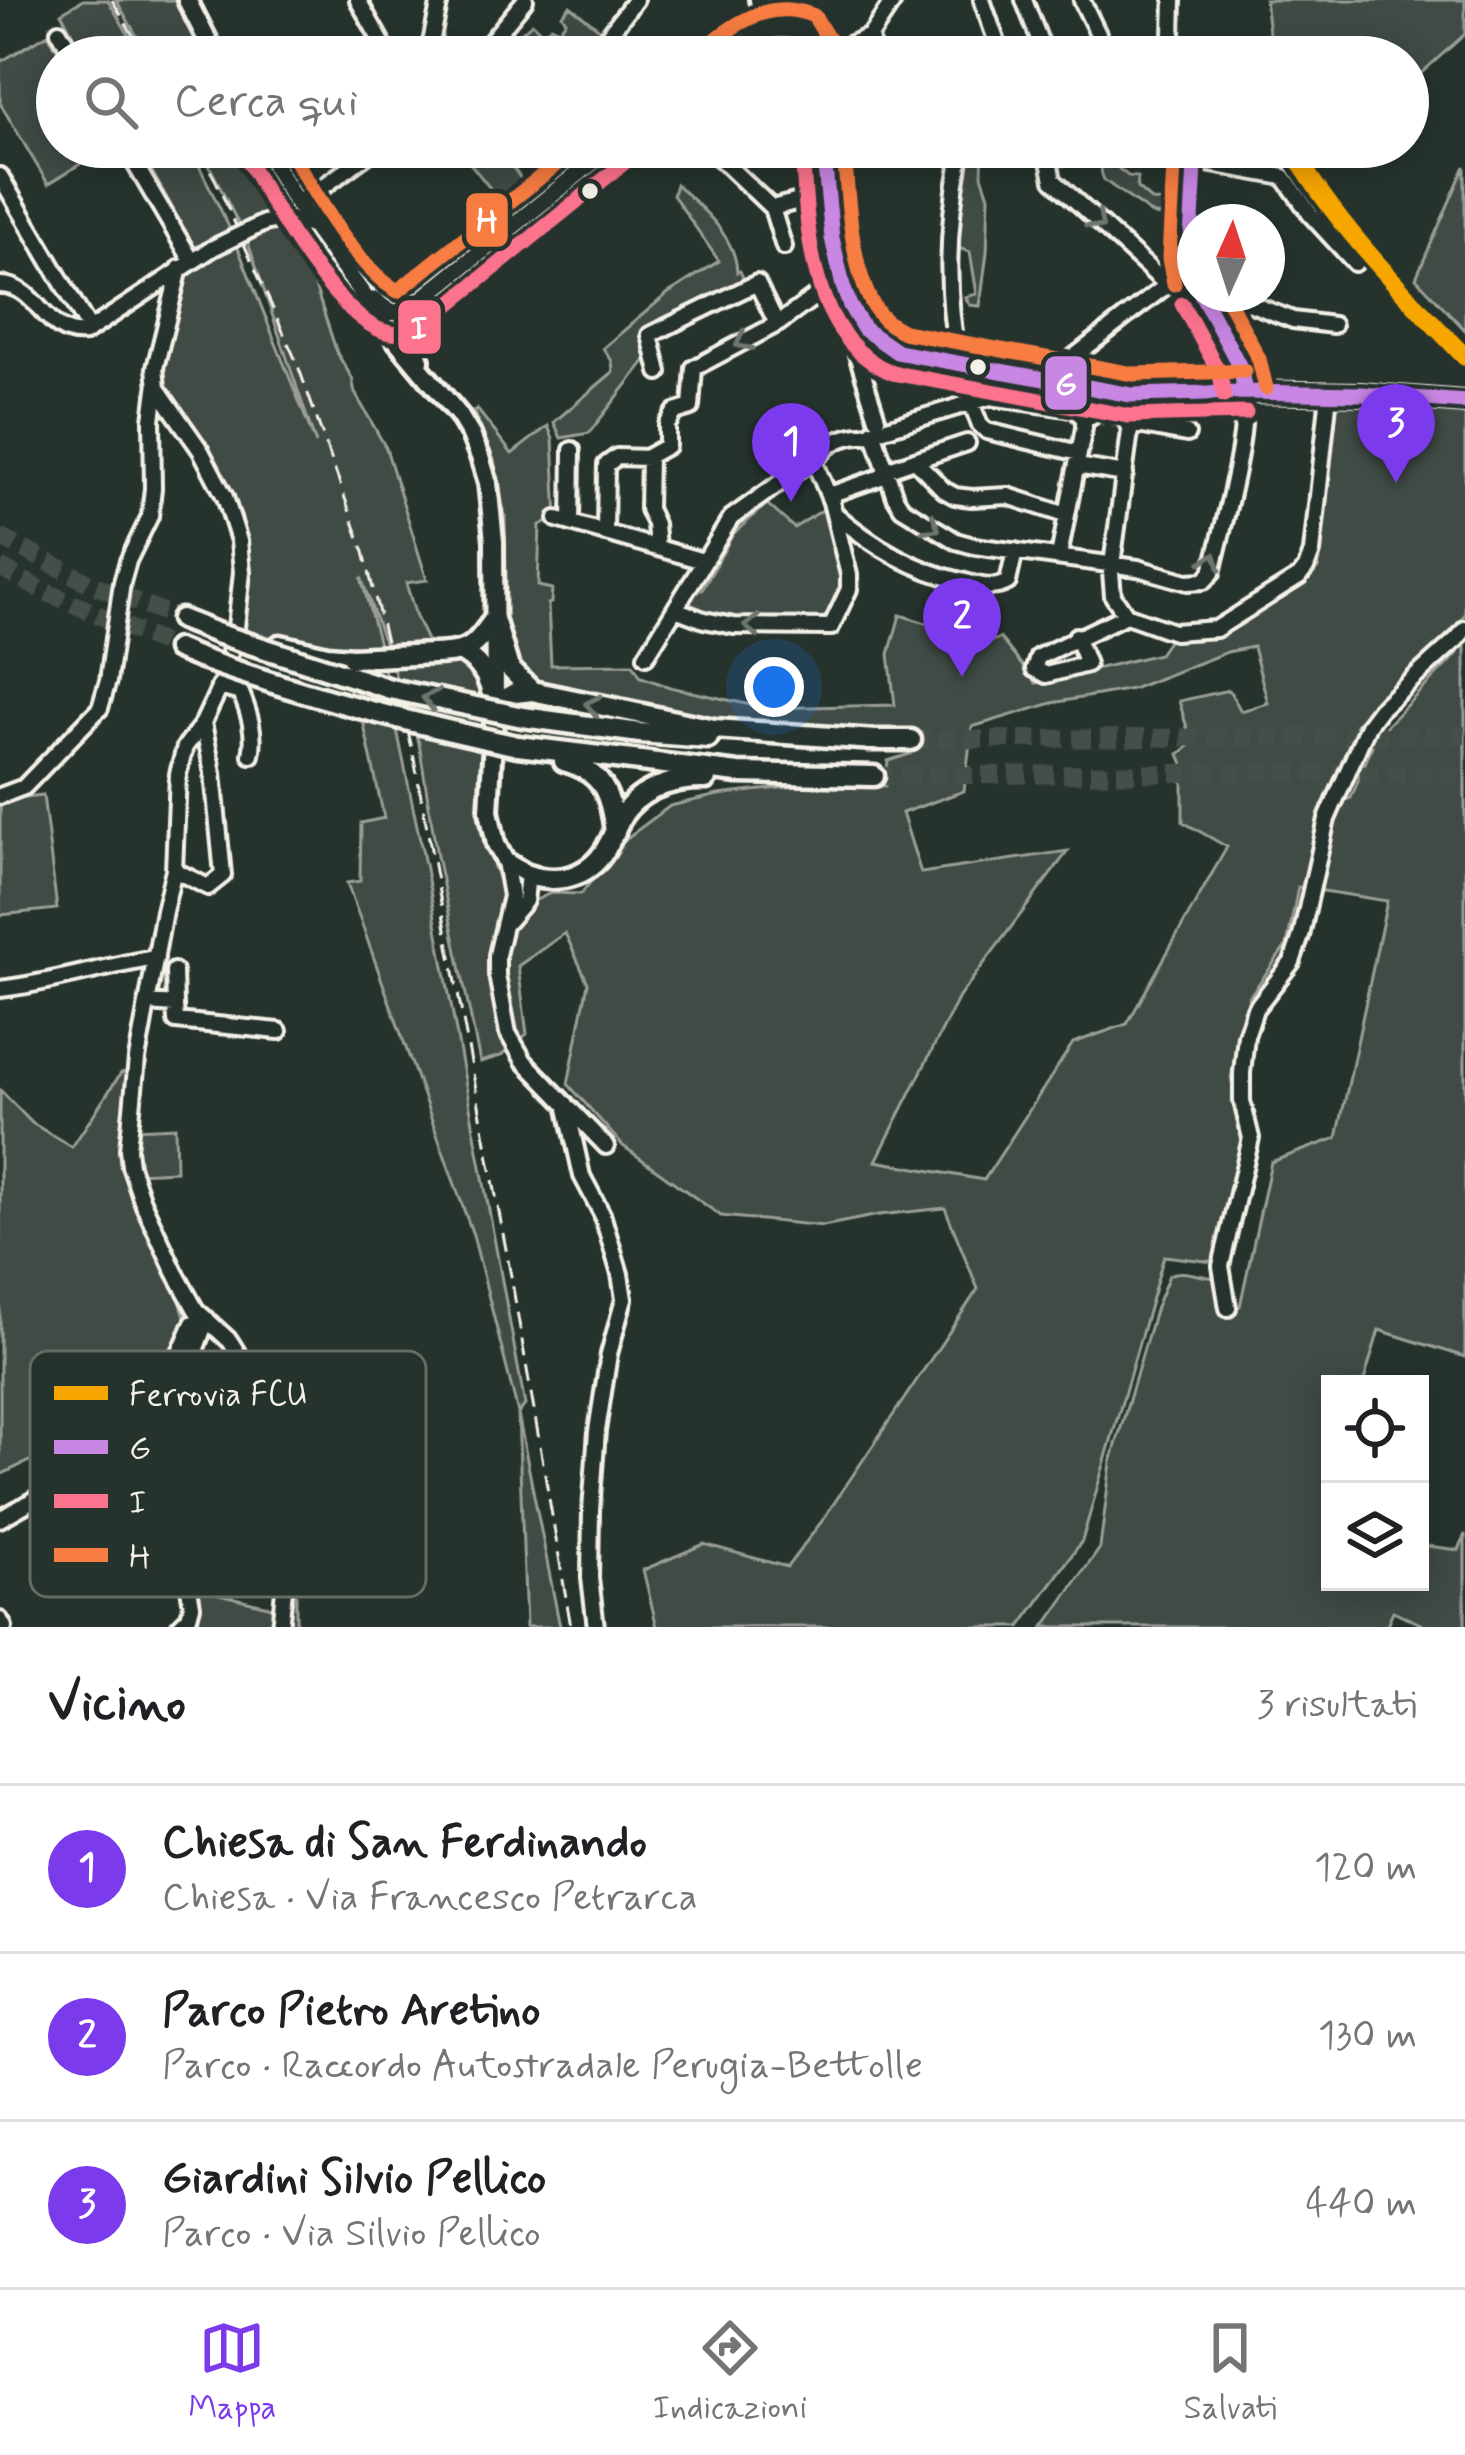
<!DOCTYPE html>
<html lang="it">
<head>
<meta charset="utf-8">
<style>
  :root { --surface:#fff; --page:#f2f2f2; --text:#202124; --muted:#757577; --line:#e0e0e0; --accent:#7c3aed }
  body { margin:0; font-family:Mynerve,sans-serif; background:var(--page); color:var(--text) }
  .controls { position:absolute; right:36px; bottom:36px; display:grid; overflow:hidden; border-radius:0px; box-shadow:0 6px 30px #0003 }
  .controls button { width:108px; height:108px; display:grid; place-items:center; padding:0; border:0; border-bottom:3px solid var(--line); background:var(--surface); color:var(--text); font:60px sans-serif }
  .compass { position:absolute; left:1177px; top:204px; width:108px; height:108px; border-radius:50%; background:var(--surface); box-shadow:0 6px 30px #0003; rotate:3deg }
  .you { position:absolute; left:774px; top:687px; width:42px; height:42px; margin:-30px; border:9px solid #fff; border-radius:50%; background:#1a73e8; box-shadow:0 0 0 18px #1a73e833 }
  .badge { display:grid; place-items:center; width:78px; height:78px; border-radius:50%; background:var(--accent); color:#fff; font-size:39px; font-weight:700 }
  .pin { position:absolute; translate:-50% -99px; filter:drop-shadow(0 3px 6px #0008) }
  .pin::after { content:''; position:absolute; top:63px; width:42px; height:36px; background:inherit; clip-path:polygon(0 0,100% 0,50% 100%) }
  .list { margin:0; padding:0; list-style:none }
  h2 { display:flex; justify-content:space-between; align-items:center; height:156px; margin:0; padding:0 48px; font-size:51px }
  h2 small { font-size:39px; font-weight:400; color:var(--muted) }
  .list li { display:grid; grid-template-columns:78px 1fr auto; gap:36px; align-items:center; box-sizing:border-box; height:168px; padding:0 48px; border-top:3px solid var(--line) }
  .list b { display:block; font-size:45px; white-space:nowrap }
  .list p { margin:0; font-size:39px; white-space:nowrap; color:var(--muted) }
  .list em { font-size:39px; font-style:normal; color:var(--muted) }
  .icon { flex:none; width:66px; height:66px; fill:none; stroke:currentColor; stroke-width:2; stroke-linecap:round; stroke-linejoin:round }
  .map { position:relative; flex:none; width:1465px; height:1627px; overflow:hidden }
  .search { position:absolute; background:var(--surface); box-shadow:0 6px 30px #0003; left:36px; right:36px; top:36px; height:132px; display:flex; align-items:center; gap:30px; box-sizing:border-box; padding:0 42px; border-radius:66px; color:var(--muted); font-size:45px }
  .sheet { height:660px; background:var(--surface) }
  nav { display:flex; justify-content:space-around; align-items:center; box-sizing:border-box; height:168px; border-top:3px solid var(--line); background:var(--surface); font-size:33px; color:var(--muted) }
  nav a { display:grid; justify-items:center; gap:6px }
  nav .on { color:var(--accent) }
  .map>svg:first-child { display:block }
  .green { fill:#414b45; stroke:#9a9e96; stroke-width:3; fill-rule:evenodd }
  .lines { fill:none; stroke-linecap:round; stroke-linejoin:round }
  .minor-tunnel { stroke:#455049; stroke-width:14; stroke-dasharray:14 7; stroke-linecap:butt }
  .highway-tunnel { stroke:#455049; stroke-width:18; stroke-dasharray:18 9; stroke-linecap:butt }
  .minor-casing { stroke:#f4f1e8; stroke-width:22 }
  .major-casing { stroke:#f4f1e8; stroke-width:26 }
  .highway-casing { stroke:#f4f1e8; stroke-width:27 }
  .minor { stroke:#26332d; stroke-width:14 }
  .major { stroke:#26332d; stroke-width:16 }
  .highway { stroke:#26332d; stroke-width:18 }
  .rail { stroke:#f4f1e8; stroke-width:3; stroke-dasharray:18 9; stroke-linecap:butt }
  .minor-bridge-casing { stroke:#f4f1e8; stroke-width:22; stroke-linecap:butt }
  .highway-bridge-casing { stroke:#f4f1e8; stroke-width:27; stroke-linecap:butt }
  .minor-bridge { stroke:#26332d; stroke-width:14 }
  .highway-bridge { stroke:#26332d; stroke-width:18 }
  .bus-1-casing { stroke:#26332d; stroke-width:24 }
  .bus-2-casing { stroke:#26332d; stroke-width:24 }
  .bus-3-casing { stroke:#26332d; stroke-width:24 }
  .bus-1 { stroke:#c787e3; stroke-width:15 }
  .bus-2 { stroke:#fc738d; stroke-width:15 }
  .bus-3 { stroke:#f77d43; stroke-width:15 }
  .rail-1-casing { stroke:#26332d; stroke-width:27 }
  .rail-1 { stroke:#f7a600; stroke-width:18 }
  .oneway { stroke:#6e766e }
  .bus-dot { fill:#f4f1e8; stroke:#26332d; stroke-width:4.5 }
  .key { fill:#26332d; stroke:#646c65; stroke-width:3 }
  .key-label { font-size:33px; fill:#f4f1e8 }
  .line-badge { stroke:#26332d; stroke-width:4.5 }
  .badge-label { font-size:33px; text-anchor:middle; font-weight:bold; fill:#fff }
</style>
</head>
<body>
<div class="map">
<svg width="1465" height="1627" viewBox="0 0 1465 1627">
  <rect width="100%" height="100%" fill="#26332d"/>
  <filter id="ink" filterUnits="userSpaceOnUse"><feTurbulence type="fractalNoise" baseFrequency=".00833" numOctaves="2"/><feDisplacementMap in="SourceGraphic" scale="24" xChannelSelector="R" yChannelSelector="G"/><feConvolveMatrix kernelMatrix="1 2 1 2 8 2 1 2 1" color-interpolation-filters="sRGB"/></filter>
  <g filter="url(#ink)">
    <path class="green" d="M83 0H108L142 57H86L61 13Z
      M116 0H184L214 57H149Z
      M1265 0H1465V34L1408 85V57H1272Z
      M570 6 606 34 589 57H532L540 46 522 32 532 23 543 33 551 26 559 30 566 21 562 15Z
      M48 34 61 57H57V147H108L48 184 0 103V62Z
      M138 147H190L230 229 195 248Z
      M200 147H261C271 167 284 186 275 209L239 225Z
      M457 147H498L521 179 539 183 529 192 530 195 509 212Z
      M959 147H983L982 175 989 196 987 252 980 306 970 305 965 297 977 294 970 252 955 247V204L965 152Z
      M1109 147H1121L1119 169 1128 176 1138 177 1137 188 1152 201 1176 202 1175 220 1152 214 1105 181C1097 170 1104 159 1109 147Z
      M1465 166V330L1416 278Z
      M676 184C701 208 736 235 737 272L740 271 745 282 648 333 653 351 589 433 561 438 554 422 613 372 612 361 603 348 667 294 719 261 673 195Z
      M295 225 337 353 352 378 355 393 386 448 427 580 406 583 416 617 436 660H462L480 672 489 723 481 758 484 838 505 898 502 916 551 893 581 894 624 840 670 806 718 795 823 783 885 786 888 761 910 754 903 733 732 729 557 692 519 677 506 641 505 516 494 460 474 411 477 409 512 454 548 426 553 439 557 519 540 525 538 586 552 589 551 603 548 604 551 665 633 664 641 677 670 687 764 708 895 705 889 654 900 615 988 642 1000 638 1036 683 1159 654 1171 637 1196 640 1233 628 1318 569 1336 401 1465 412V614L1447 640 1357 722 1326 806 1351 798 1376 736 1457 654 1465 641V1357L1379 1330 1363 1384H1330V1494L1327 1503 1330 1505V1582H1420V1545L1459 1550 1465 1534V1627H1427L1393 1611 1386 1627H1044L1100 1548 1111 1462 1156 1307 1169 1275C1185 1267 1205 1281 1223 1277L1228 1307 1240 1306 1271 1162 1337 1138 1387 901 1298 887 1287 945 1249 997 1231 1078 1243 1135 1214 1262 1164 1256 1082 1541 1020 1627H657L643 1570 704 1544 787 1567 822 1521 978 1289 945 1208 879 1215 823 1226 721 1216 623 1146 568 1084 588 983 565 933 518 966 527 1034 501 1056 480 1062 437 856 419 743 361 577 379 644 426 869 525 1405 518 1414 560 1627H526L518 1413 473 1235 347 883 360 881 361 823 384 818 348 651 286 642 236 627 242 572 225 497 164 402 155 368 180 268 234 238 316 444 247 240 272 226ZM1253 647 1268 703 1241 711 1229 690 1179 701 1192 744 1179 754 1183 764V822L1227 847 1127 1024 1073 1043 984 1180 876 1161 959 997 1068 851 921 873 902 813 964 791 972 727 1052 703 1132 689 1227 652Z
      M767 504 794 528 824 509C838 555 855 577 828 621 778 621 729 627 684 605L693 586 702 590 733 534Z
      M43 795 57 909 0 915V800Z
      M131 1070C128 1094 118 1132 122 1155 134 1214 172 1265 187 1324L147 1383 126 1434 97 1455 54 1449 0 1475V1090L32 1123 72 1147 121 1073Z
      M175 1127 176 1171 136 1173 134 1129Z
      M202 1333 193 1424 219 1594 276 1608 281 1552 246 1401 279 1390 280 1421 296 1562V1627H201L192 1606 166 1447Z"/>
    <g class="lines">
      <path class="minor-tunnel" d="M1091 417 1122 422"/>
      <path class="highway-tunnel" d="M0 537 91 584 181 619
        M0 567 39 589 177 649
        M911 740 1465 735
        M874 776 1278 772 1465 776"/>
      <defs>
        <path id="minor" d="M358 0 390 57
          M982 0 1002 57
          M1024 0 1046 57
          M1173 0 1172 34 1177 57
          M1082 1 1100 38V57
          M59 31 74 57
          M870 36 873 57
          M428 57 440 0
          M478 57 525 0
          M592 57 635 0
          M829 57 839 49 870 36 894 0
          M125 147 192 261
          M708 147 772 208 826 194
          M934 147 960 159C947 230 945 292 959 363
          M1046 147 1053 180 1167 285
          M1047 157 1069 155 1077 147
          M1195 161 1284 177 1310 214 1355 263
          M824 175 835 171 853 147
          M0 176 90 330
          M296 201 309 197 378 147
          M772 208 784 247
          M264 223 287 218 314 227
          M180 268 155 368 157 388 201 451 225 497 239 541 242 572 236 627 224 678 203 723 185 747 178 774 174 870 164 911 137 1059 128 1149 130 1166 142 1201 175 1272 196 1310 230 1341 245 1365 258 1405 278 1482 285 1545 286 1572 280 1627
          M1193 275 1190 257 1196 147
          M0 285C39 285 45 338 85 333L213 248
          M1205 302 1223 295 1231 296 1293 320 1333 325
          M860 325 853 342 877 418
          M659 372 650 335 757 283 777 324
          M971 402 980 425 987 431 1079 453
          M1039 403 1044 380 1167 285 1191 272
          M1127 423 1187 434
          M873 431 895 497 902 508 956 541 974 546 1138 568 1187 582 1204 581 1212 573C1223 523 1256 416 1240 369 1232 345 1212 319 1201 294
          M813 458 831 502
          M915 460 967 443
          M1077 466 1125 474
          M834 513C871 545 913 570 961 581 978 585 993 591 1008 582L1015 551
          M557 519 703 561
          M571 523 572 450
          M605 533 606 465 617 457 649 458
          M657 548 655 524 648 509 649 456 667 446V425L675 412 691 407 694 368 779 323 828 287 842 281
          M1059 556 1084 428V418
          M675 609 704 620 734 626 831 627 849 589V575L831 502 835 493 881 477 886 470 915 460 944 490 955 496 972 498 1008 496 1066 515
          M1126 615 1174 632 1216 629 1299 577 1306 568 1312 552 1329 394
          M1076 636 1087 664 1046 675 1034 669 1038 657 1126 615 1113 596 1111 572 1131 424
          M646 656 731 518 823 452C831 441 851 434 864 435L990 397 1074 409 1084 418 1091 417
          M219 687 241 693C249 713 256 734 251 755
          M0 796 24 787 100 708 108 681 122 582 128 561 150 516 153 488 152 420 156 389
          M505 861 511 896 497 955V975L508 1033 524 1061 606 1146
          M174 870 208 887 223 875 213 773 203 723
          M506 923 525 901 528 875
          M174 971 175 1005
          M0 989C53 983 103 966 156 958
          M148 1003 175 1005 176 1021 279 1031
          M566 1104 582 1176 602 1214 620 1274 624 1299 609 1354 597 1431 591 1510 590 1578 596 1627
          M1228 1308 1221 1266 1251 1138 1242 1101V1073L1246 1036 1255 1009 1292 962 1301 936 1327 819 1368 725 1380 709 1457 639 1465 629
          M0 1519 49 1491 57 1476C76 1470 101 1473 117 1462L157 1393 163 1391 193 1323 207 1319
          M0 1620 4 1627
          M179 1627 189 1617 192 1606 166 1447 173 1409 207 1319"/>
        <path id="major" d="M187 0 216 57
          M781 0 803 20 816 39
          M757 35C764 23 766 13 759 0
          M727 57C751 38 769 22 801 32L815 57
          M264 147 294 199 392 335 459 415 471 435 480 457 488 483 494 541 495 704 489 811 496 844 505 861 528 875
          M823 147C826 197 832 282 860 324 869 337 883 345 897 352L1131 395 1245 392 1361 394 1465 402
          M375 300C385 311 395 316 410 309L611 147
          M418 304C410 325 412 340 420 360"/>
        <path id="highway" d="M181 619 219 634
          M494 619 509 668 532 691 714 729 875 740
          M280 645 327 656 352 658
          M177 649 199 658
          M463 653C485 666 489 681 495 704L515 693 532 691
          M433 654C469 653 474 648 494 619
          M523 717 640 733 708 738
          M868 740H911
          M518 746 738 773 874 776
          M564 761C603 772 610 793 615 832
          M528 875C561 885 593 876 609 843 615 832 619 818 627 809 646 786 679 778 706 779"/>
      </defs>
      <use href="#minor" class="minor-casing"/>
      <use href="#major" class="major-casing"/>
      <use href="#highway" class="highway-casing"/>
      <use href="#minor" class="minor"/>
      <use href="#major" class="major"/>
      <use href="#highway" class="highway"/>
      <path class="rail" d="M112 0 146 57
        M197 147 216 181 297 363 364 552 412 748 511 1276 571 1627"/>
      <defs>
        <path id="minor-bridge" d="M213 248 264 223"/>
        <path id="highway-bridge" d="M219 634 390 689 523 717
          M199 658C304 696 409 723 518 746
          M352 658 433 654"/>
      </defs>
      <use href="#minor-bridge" class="minor-bridge-casing"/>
      <use href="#highway-bridge" class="highway-bridge-casing"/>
      <use href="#minor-bridge" class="minor-bridge"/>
      <use href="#highway-bridge" class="highway-bridge"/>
      <defs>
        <path id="bus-1" d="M823 147 832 238 843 286 850 306 864 329 897 352 1131 395 1245 392 1361 394 1465 402
          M1195 280 1190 257 1196 147
          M1201 294 1240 367 1245 392"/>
        <path id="bus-2" d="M802 148C807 227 808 339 893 373L1129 416 1246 413
          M246 157C271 203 336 318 386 332 403 337 418 329 430 320L624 163
          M1182 304 1220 374 1224 396"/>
        <path id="bus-3" d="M714 41C744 17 776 0 814 16L833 47
          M288 147C311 187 357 270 398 291L578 147
          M844 147C847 192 851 281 880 315 886 323 895 327 904 332L1133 374 1244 371
          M1174 284 1169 258 1175 147
          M1225 294 1259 359 1266 388"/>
      </defs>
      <use href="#bus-1" class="bus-1-casing"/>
      <use href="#bus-2" class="bus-2-casing"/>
      <use href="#bus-3" class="bus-3-casing"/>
      <use href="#bus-1" class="bus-1"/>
      <use href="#bus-2" class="bus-2"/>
      <use href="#bus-3" class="bus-3"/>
      <defs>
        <path id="rail-1" d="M1291 147C1337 227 1402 291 1465 357"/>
      </defs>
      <use href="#rail-1" class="rail-1-casing"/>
      <use href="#rail-1" class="rail-1"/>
    </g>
    <defs><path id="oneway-chevron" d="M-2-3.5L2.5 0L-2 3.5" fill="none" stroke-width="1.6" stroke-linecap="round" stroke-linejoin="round" transform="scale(3)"/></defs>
    <g class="oneway">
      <use href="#oneway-chevron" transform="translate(1097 222) rotate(42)"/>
      <use href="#oneway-chevron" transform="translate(743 342) rotate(152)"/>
      <use href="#oneway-chevron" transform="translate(932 526) rotate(31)"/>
      <use href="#oneway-chevron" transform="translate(1212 561) rotate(-70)"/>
      <use href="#oneway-chevron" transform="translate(752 626) rotate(-179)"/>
      <use href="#oneway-chevron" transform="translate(430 699) rotate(-167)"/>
      <use href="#oneway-chevron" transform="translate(593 705) rotate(-168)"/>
    </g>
  </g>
  <g class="bus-dot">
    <circle cx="590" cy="191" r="10"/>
    <circle cx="978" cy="367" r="10"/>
  </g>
  <rect x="30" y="1351" width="396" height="246" rx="18" class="key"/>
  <rect x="54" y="1386" width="54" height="14" fill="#f7a600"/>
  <rect x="54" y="1440" width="54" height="14" fill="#c787e3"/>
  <rect x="54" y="1494" width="54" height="14" fill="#fc738d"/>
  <rect x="54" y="1548" width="54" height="14" fill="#f77d43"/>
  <g class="key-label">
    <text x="129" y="1405">Ferrovia FCU</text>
    <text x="129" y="1459">G</text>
    <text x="129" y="1513">I</text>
    <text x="129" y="1567">H</text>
  </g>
  <g class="line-badge">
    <rect x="464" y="191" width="46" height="58" rx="12" fill="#f77d43"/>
    <rect x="396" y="298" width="47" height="58" rx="12" fill="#fc738d"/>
    <rect x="1043" y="354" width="46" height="58" rx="12" fill="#c787e3"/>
  </g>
  <g class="badge-label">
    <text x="487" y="231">H</text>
    <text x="419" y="339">I</text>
    <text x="1066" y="395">G</text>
  </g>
</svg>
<div class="controls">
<button><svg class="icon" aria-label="locate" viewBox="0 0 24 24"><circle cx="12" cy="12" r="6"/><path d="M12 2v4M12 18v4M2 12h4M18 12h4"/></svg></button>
<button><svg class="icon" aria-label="layers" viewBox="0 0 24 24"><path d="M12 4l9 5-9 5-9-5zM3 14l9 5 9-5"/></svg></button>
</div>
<svg class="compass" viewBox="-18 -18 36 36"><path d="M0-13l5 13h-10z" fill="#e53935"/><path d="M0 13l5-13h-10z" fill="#757577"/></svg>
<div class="you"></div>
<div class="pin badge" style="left:791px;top:502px">1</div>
<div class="pin badge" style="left:962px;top:677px">2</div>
<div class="pin badge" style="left:1396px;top:483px">3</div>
<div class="search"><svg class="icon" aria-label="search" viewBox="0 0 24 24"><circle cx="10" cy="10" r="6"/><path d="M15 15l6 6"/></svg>Cerca qui</div>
</div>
<section class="sheet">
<h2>Vicino<small>3 risultati</small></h2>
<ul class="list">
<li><span class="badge">1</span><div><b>Chiesa di San Ferdinando</b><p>Chiesa · Via Francesco Petrarca</p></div><em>120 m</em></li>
<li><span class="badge">2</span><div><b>Parco Pietro Aretino</b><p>Parco · Raccordo Autostradale Perugia-Bettolle</p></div><em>130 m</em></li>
<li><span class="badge">3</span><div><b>Giardini Silvio Pellico</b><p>Parco · Via Silvio Pellico</p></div><em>440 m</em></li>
</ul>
</section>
<nav>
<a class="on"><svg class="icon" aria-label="map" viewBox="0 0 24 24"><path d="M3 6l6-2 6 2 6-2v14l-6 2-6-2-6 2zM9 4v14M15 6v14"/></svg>Mappa</a>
<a><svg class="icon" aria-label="directions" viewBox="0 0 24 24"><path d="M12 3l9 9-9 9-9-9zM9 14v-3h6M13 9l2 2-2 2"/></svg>Indicazioni</a>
<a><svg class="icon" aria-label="saved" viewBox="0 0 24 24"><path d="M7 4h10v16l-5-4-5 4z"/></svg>Salvati</a>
</nav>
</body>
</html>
